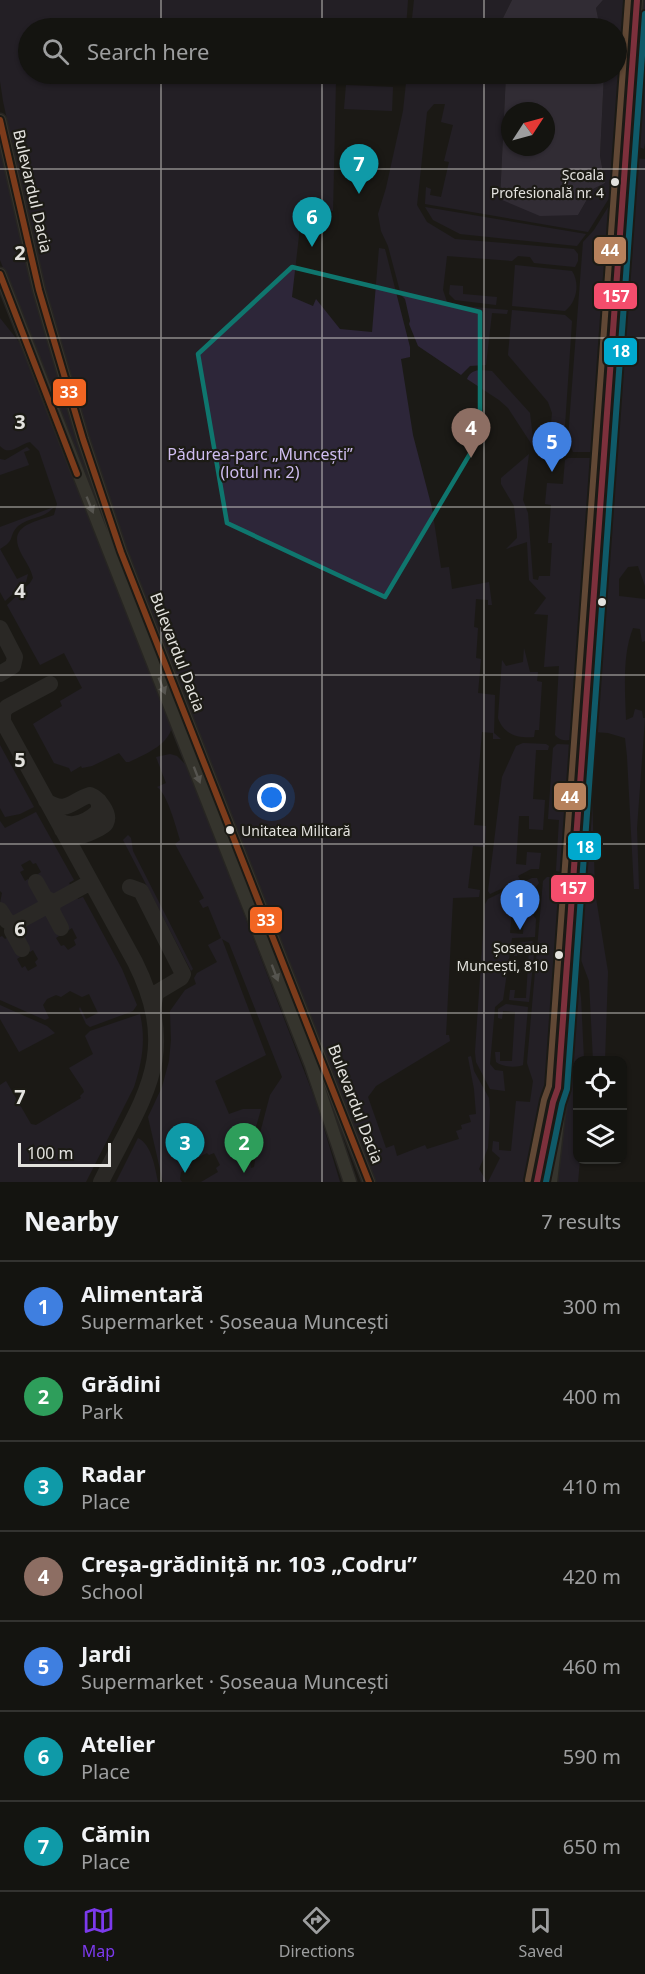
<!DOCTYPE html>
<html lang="en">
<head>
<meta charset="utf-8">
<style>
  :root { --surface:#141410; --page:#1d1d19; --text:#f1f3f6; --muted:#9d9e9f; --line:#333330; --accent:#7c3aed }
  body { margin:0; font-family:"Noto Sans",sans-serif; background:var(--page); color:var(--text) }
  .controls { position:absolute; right:18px; bottom:18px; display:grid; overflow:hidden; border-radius:12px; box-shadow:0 2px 4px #0004 }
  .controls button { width:54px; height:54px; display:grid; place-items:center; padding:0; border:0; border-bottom:2px solid var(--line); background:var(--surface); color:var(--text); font:30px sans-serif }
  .compass { position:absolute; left:501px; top:102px; width:54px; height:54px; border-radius:50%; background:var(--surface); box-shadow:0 2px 4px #0004; rotate:54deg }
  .scale { position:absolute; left:18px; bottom:15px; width:93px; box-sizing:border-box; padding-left:6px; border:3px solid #e3e2de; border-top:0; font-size:16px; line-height:21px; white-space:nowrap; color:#e3e2de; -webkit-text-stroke:4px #1c1b15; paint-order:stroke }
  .you { position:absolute; left:272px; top:798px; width:21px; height:21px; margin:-15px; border:4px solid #fff; border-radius:50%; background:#1a73e8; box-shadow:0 0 0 9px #1a73e833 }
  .badge { display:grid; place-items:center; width:39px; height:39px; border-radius:50%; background:var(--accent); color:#fff; font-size:20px; font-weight:700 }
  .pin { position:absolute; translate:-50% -50px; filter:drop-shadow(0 2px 3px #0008) }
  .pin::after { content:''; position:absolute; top:32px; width:21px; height:18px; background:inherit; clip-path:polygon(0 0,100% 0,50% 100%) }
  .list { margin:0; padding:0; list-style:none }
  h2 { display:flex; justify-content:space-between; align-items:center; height:78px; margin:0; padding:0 24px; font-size:26px }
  h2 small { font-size:20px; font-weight:400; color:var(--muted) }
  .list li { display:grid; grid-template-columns:39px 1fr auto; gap:18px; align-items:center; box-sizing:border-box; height:90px; padding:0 24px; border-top:2px solid var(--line) }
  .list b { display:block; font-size:22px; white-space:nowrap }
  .list p { margin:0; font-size:20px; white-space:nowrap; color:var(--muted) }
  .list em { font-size:20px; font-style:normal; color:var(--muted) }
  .icon { flex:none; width:33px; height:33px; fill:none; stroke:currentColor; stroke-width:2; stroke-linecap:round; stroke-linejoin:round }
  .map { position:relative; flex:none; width:645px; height:1182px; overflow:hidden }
  .search { position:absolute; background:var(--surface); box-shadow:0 2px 4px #0004; left:18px; right:18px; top:18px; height:66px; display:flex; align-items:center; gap:15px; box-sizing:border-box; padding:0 21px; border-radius:33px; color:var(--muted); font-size:22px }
  .sheet { height:708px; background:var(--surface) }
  nav { display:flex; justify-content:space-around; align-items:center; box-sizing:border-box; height:84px; border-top:2px solid var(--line); background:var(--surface); font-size:16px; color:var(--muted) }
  nav a { display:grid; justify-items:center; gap:3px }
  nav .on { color:var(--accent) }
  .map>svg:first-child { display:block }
  .green { fill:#2d2639; fill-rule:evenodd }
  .water { fill:#4c435a; fill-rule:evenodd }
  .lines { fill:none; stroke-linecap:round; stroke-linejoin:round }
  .taxiway { stroke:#3c3b38; stroke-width:16 }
  .primary-casing { stroke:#353432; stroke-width:15 }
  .primary { stroke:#565449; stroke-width:12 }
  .bus-1-casing { stroke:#1c1b15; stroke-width:10 }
  .bus-2-casing { stroke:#1c1b15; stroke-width:10 }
  .bus-3-casing { stroke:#1c1b15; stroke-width:10 }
  .bus-4-casing { stroke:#1c1b15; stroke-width:10 }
  .bus-1 { stroke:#f44d6c; stroke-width:6 }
  .bus-2 { stroke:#00a9ce; stroke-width:6 }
  .bus-3 { stroke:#b6815c; stroke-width:6 }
  .bus-4 { stroke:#f26522; stroke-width:6 }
  .oneway { fill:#9c9b94 }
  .marked { fill:none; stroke:#0f766e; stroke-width:4.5; stroke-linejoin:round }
  .grid { fill:none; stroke:#e3e2de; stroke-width:1.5; stroke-opacity:0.55 }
  .bus-dot { fill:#e3e2de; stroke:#1c1b15; stroke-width:2 }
  .labels { text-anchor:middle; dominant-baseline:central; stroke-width:4.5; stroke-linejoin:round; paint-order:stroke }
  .bus-label { font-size:14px; fill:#e3e2de; stroke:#1c1b15; text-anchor:end }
  .street-label { font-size:16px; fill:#e3e2de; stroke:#1c1b15 }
  .park-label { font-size:16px; fill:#cfbdf0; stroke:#1c1b15 }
  .grid-label { font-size:20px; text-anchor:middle; font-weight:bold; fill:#e3e2de; stroke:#1c1b15; stroke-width:4.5; stroke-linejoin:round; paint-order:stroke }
  .line-badge { stroke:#1c1b15; stroke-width:2 }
  .badge-label { font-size:16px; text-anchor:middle; font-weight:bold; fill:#fff }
</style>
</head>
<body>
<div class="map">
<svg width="645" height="1182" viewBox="0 0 645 1182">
  <rect width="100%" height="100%" fill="#1b1a16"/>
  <path class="green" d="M0 0H408L406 28H28V74H401V82L336 79 333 211 302 209 292 297 313 306 316 299 340 329 372 332 379 248 385 249 410 347V357L401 359 413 435 432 508 441 568 449 567 452 589 489 582 492 605H488V600L476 599 474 627 478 628 476 658 481 659 478 693 495 695 494 733 501 739H493V733L482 732 474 825 486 826 485 847 473 846 468 888 480 890 479 897 453 898 446 1035H449L450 1041 376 1086 368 1097 386 1148 394 1145 397 1156 425 1145 427 1149 459 1139 456 1131 462 1129 461 1125 471 1122 469 1115 476 1114 474 1089 468 1057 471 1056 474 1071 489 1098 490 1111 488 1148 479 1169 487 1182H375L120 531C86 434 55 335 32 235 21 190 13 146 3 101L0 81Z
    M414 0H512L498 28H411Z
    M603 0H633L621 164 613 185 616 187 588 232 425 204 426 187 431 189 430 195 441 197 449 162 444 161 453 125 441 122 445 104H434L427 112 417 205 427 222 455 239 574 249 578 254V261L575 267 534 263 530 257 518 256 512 261 447 256 443 290 447 302 462 306 508 310 507 314 492 313 486 365 470 366 461 375 418 346 409 324 410 321 405 299 401 295 388 246 381 231 378 214 386 188 403 111 407 74H506L500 199 578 215 593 189 605 183 600 156 604 74H616V28H600L596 8Z
    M642 0H645V76L641 82H637L636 79Z
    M346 85 393 87 392 111 344 109Z
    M645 85V143L644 149 637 146 638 128 634 117 638 90Z
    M0 135 25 249 187 729 0 260Z
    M632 158 645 159V586L638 566 628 567 619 579V596L645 599V641L642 642 640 629 633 628C622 655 625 691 626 720L633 717 635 709 642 711 643 718H645L637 828 639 889H634L627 756 625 738 608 733 595 732 592 792 595 892 608 972 605 1060H593L589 981 578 952 579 894Z
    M618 191 599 452H573L568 438 583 242 594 230Z
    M425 207 586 234 577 246 460 234 433 220Z
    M515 265 572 271C580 283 577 302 565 311L512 306Z
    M450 285 463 286V294L497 297 496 305 455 300 449 294Z
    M512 310 565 315 572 321 563 455 536 451 508 408 499 400 467 379C471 368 481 370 492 371L530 413 534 447 538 449V446H549L552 413 548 402 508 355Z
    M0 318 19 342 24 353 172 723C172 744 145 754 129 762H126L119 753 92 766 82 768 81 766 71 772 69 768 54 763 33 724 62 706 60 701 82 688 64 653 40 665 7 605 30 583 33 578C31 569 26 562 22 555 6 526 32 523 54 515L57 504 39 451 30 442C19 444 10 457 0 446Z
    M27 447 30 450 24 452 29 465 0 475V459L5 460Z
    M529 454 523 500 528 513 533 579 538 580 539 576H550L552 543H548L551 505 545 504 547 483 563 484 565 460 568 458H598L587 600H581L580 618H586L580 738C571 740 562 743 555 735L559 666 544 667 548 615 534 614 546 598 529 580 527 542 506 549 517 538V534L514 506 501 484V478Z
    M54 507C44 519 29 517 18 526 8 536 16 540 0 549L17 579 28 574 26 582 5 601 0 592V527Z
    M524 648 530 672H538L537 681 542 682 539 730H535L534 737C518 738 504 735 498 718L502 660 506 666 523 662Z
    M523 743 546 744 549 746 548 750H536L533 799 545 800 543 830 529 829V816H519L516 864 526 865 527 852 541 853 539 869H531L518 876 520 880 490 894 488 891 502 777 516 746Z
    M557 744 578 745 569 871 566 873 556 871 559 820 548 819 553 748Z
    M0 745 34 807 20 814 5 817 0 808Z
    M170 754 177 756 187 766 316 1102 340 1182H201L218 1172 216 1168 220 1165 214 1153 209 1155 207 1153 188 1162 191 1167 181 1172 180 1179 182 1182H163L148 1117 162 1087 169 1061 171 1040 170 1011 185 990 196 984 194 978 197 973 217 962 208 945 221 938 208 906 203 908 199 901 204 898 175 844 180 840C176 827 167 793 157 787L166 783 156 757ZM222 939 229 943 282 1077 270 1095 259 1137 254 1167 251 1168C248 1149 256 1128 261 1109H243L229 1114 215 1081 266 1055Z
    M36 812 74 880 69 883 71 886 56 897 55 895 51 897 49 894 47 895 39 880 41 879 38 874 41 872 36 863 33 864 30 860 21 865 24 870 20 872 25 881 28 879 31 884H33L41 898 39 900 41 903 17 918 16 916 11 919 0 903 2 893 0 891V821L5 828Z
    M128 835 131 838 133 851 193 969 191 971 123 840Z
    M547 877H566L569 880 547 1096 532 1182H488L500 1158 492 1151 493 1141 499 1142V1150L511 1151 516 1101 530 1102 533 1081 527 1063 543 881Z
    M532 878H537L539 883 525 901V894L513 893 510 933 523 934 525 905 536 919 535 937 512 938 503 1000 495 1007 490 1064 495 1070 503 1071 505 1091 490 1089 476 1062 475 1052 485 904 488 899Z
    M76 896 78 899 83 897 122 969 137 1005 133 1011 90 1027 86 1024 79 1009 80 1007 86 1019 98 1013 89 994 82 997 70 991 61 997 56 995 47 999 43 1005 49 1018 45 1020 0 1000V937L2 936 5 939 10 936 19 951 17 952 20 957 17 959 22 968 25 966 28 971 37 966 35 962 38 959 33 950 30 952 27 947H25L16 933V929L40 913 42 915 46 912 50 914 58 929 57 931 59 936 56 938 61 946 64 945 68 950 76 945 74 940 77 938 72 928 69 930 66 926H65L56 911 58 910 56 907 70 897 72 899Z
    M532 941 535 945 529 1002 509 1000 510 990H515L514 998H526L529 949 518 948 517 956H514L517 943Z
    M573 979 579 984 581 998 584 1060H578V1160H580L578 1182H556Z
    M506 1004 528 1007 523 1065C516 1068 502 1067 496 1062L495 1052H500V1061H512L515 1012 503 1011 502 1019 498 1018V1009Z
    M0 1005 47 1026 55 1033 19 1052 0 1019Z
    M140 1014C146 1040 142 1062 134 1087L86 1182H0V1085L6 1081 31 1124 36 1125 81 1098 80 1096 84 1092 83 1089 69 1068 93 1054 85 1036 90 1031Z
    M138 1138C152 1145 155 1168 158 1182H116Z"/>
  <path class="water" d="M512 0H603L596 8 600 28H498Z
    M506 74H604L600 156 605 183 593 189 578 215 540 216 500 199ZM510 111H546V147H510Z"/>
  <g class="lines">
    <path class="taxiway" d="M0 628 15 657 13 666 0 674
      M0 716 135 962C182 1056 142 1098 101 1182
      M3 721V712L7 707 50 684
      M46 801C67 815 72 800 90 795 98 798 111 813 106 823 105 826 101 827 98 829 85 836 76 840 62 830
      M57 819C71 830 87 822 99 811V801
      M36 882 45 898 54 902
      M130 887 141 891 183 974 181 978 156 993 153 1007
      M53 903 52 911 61 928
      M0 910 7 921 14 924
      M14 924 91 882
      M14 924 12 931 22 949"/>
    <defs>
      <path id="primary" d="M0 120 39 290 83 439 121 552 369 1182
        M0 274 311 1065 350 1182
        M537 1182 555 1098
        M551 1182 560 1104 558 1088 637 0"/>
    </defs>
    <use href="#primary" class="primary-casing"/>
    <use href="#primary" class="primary"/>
    <defs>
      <path id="bus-1" d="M537 1182 553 1102 558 1088 637 0"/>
      <path id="bus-2" d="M546 1182 562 1104 567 1089 645 14"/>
      <path id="bus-3" d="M528 1180 544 1100 549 1086 628 0"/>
      <path id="bus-4" d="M0 120 39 290 83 439 121 552 369 1182
        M0 274 77 474"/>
    </defs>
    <use href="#bus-1" class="bus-1-casing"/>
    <use href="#bus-2" class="bus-2-casing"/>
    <use href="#bus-3" class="bus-3-casing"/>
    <use href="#bus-4" class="bus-4-casing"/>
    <use href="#bus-1" class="bus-1"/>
    <use href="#bus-2" class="bus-2"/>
    <use href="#bus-3" class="bus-3"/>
    <use href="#bus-4" class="bus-4"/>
  </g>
  <defs><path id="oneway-solid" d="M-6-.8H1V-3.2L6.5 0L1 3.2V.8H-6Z" transform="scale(1.5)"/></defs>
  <g class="oneway">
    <use href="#oneway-solid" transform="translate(90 505) rotate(68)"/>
    <use href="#oneway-solid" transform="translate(162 686) rotate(68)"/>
    <use href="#oneway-solid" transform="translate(197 775) rotate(69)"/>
    <use href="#oneway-solid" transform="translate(275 973) rotate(69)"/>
  </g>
  <path d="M0 0H645V1182H0ZM292 267 480 312V437L385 597 227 523 198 354Z" fill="#1b1a16" fill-opacity=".55" fill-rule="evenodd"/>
  <path class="marked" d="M292 267 480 312V437L385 597 227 523 198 354Z"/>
  <path class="grid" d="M161 0V28M322 0V28M484 0V28M161 74V1182M322 74V1182M484 74V1182M0 169H645M0 338H645M0 507H645M0 675H645M0 844H645M0 1013H645"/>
  <g class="bus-dot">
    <circle cx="615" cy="182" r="5"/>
    <circle cx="602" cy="602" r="5"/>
    <circle cx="230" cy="830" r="5"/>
    <circle cx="559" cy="955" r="5"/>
  </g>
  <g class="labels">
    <g class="bus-label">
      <text x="604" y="174">Școala<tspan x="604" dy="18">Profesională nr. 4</tspan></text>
      <text x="241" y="830" text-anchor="start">Unitatea Militară</text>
      <text x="548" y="947">Șoseaua<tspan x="548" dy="18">Muncești, 810</tspan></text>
    </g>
    <g class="street-label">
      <text transform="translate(33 191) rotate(77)">Bulevardul Dacia</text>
      <text transform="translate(178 652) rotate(69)">Bulevardul Dacia</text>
      <text transform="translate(356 1104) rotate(69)">Bulevardul Dacia</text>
    </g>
    <g class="park-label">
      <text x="260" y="454">Pădurea-parc „Muncești”<tspan x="260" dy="18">(lotul nr. 2)</tspan></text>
    </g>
  </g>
  <g class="grid-label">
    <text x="20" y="260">2</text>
    <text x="20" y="429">3</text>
    <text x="20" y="598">4</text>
    <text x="20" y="767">5</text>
    <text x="20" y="936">6</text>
    <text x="20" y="1104">7</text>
  </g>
  <g class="line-badge">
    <rect x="593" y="236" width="34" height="29" rx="6" fill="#b6815c"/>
    <rect x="593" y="282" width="45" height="28" rx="6" fill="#f44d6c"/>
    <rect x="603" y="337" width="35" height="29" rx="6" fill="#00a9ce"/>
    <rect x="52" y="378" width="35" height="29" rx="6" fill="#f26522"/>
    <rect x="553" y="782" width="34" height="29" rx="6" fill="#b6815c"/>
    <rect x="567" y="832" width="35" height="29" rx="6" fill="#00a9ce"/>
    <rect x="550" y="874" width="45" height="29" rx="6" fill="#f44d6c"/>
    <rect x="249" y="906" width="34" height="28" rx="6" fill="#f26522"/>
  </g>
  <g class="badge-label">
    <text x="610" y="256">44</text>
    <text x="616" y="302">157</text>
    <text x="621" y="357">18</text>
    <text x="69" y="398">33</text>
    <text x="570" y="803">44</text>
    <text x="585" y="853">18</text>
    <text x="573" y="894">157</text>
    <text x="266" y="926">33</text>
  </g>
</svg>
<div class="controls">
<button><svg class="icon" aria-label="locate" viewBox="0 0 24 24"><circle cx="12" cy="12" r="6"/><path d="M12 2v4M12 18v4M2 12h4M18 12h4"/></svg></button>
<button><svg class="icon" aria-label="layers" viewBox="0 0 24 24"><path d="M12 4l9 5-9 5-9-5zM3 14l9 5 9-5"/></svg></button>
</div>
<svg class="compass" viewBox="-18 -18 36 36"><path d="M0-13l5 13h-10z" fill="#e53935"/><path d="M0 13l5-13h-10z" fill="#9d9e9f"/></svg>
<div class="scale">100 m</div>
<div class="you"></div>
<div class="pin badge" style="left:520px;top:930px;background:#3f7fe0">1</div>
<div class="pin badge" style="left:244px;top:1173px;background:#2e9e5b">2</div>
<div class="pin badge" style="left:185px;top:1173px;background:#0f9aa8">3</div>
<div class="pin badge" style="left:471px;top:458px;background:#8d6e63">4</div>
<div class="pin badge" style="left:552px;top:472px;background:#3f7fe0">5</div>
<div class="pin badge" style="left:312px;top:247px;background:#0f9aa8">6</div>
<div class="pin badge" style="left:359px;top:194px;background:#0f9aa8">7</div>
<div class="search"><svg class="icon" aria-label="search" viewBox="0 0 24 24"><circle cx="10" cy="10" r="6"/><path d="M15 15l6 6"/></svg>Search here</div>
</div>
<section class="sheet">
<h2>Nearby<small>7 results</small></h2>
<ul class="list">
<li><span class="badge" style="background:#3f7fe0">1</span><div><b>Alimentară</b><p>Supermarket · Șoseaua Muncești</p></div><em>300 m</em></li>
<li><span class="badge" style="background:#2e9e5b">2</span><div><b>Grădini</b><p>Park</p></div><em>400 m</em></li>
<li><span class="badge" style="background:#0f9aa8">3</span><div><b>Radar</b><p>Place</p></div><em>410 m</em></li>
<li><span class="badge" style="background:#8d6e63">4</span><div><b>Creșa-grădiniță nr. 103 „Codru”</b><p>School</p></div><em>420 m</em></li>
<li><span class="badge" style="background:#3f7fe0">5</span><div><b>Jardi</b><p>Supermarket · Șoseaua Muncești</p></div><em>460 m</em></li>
<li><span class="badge" style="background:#0f9aa8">6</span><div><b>Atelier</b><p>Place</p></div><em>590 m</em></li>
<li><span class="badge" style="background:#0f9aa8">7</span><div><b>Cămin</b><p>Place</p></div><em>650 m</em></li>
</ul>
</section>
<nav>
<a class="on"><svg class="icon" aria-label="map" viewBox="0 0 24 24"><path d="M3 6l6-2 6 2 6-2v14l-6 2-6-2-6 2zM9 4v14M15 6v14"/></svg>Map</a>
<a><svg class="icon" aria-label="directions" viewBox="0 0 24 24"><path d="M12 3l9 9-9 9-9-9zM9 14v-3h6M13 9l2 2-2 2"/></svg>Directions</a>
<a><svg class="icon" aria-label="saved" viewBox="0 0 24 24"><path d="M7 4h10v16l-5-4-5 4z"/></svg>Saved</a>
</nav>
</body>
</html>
